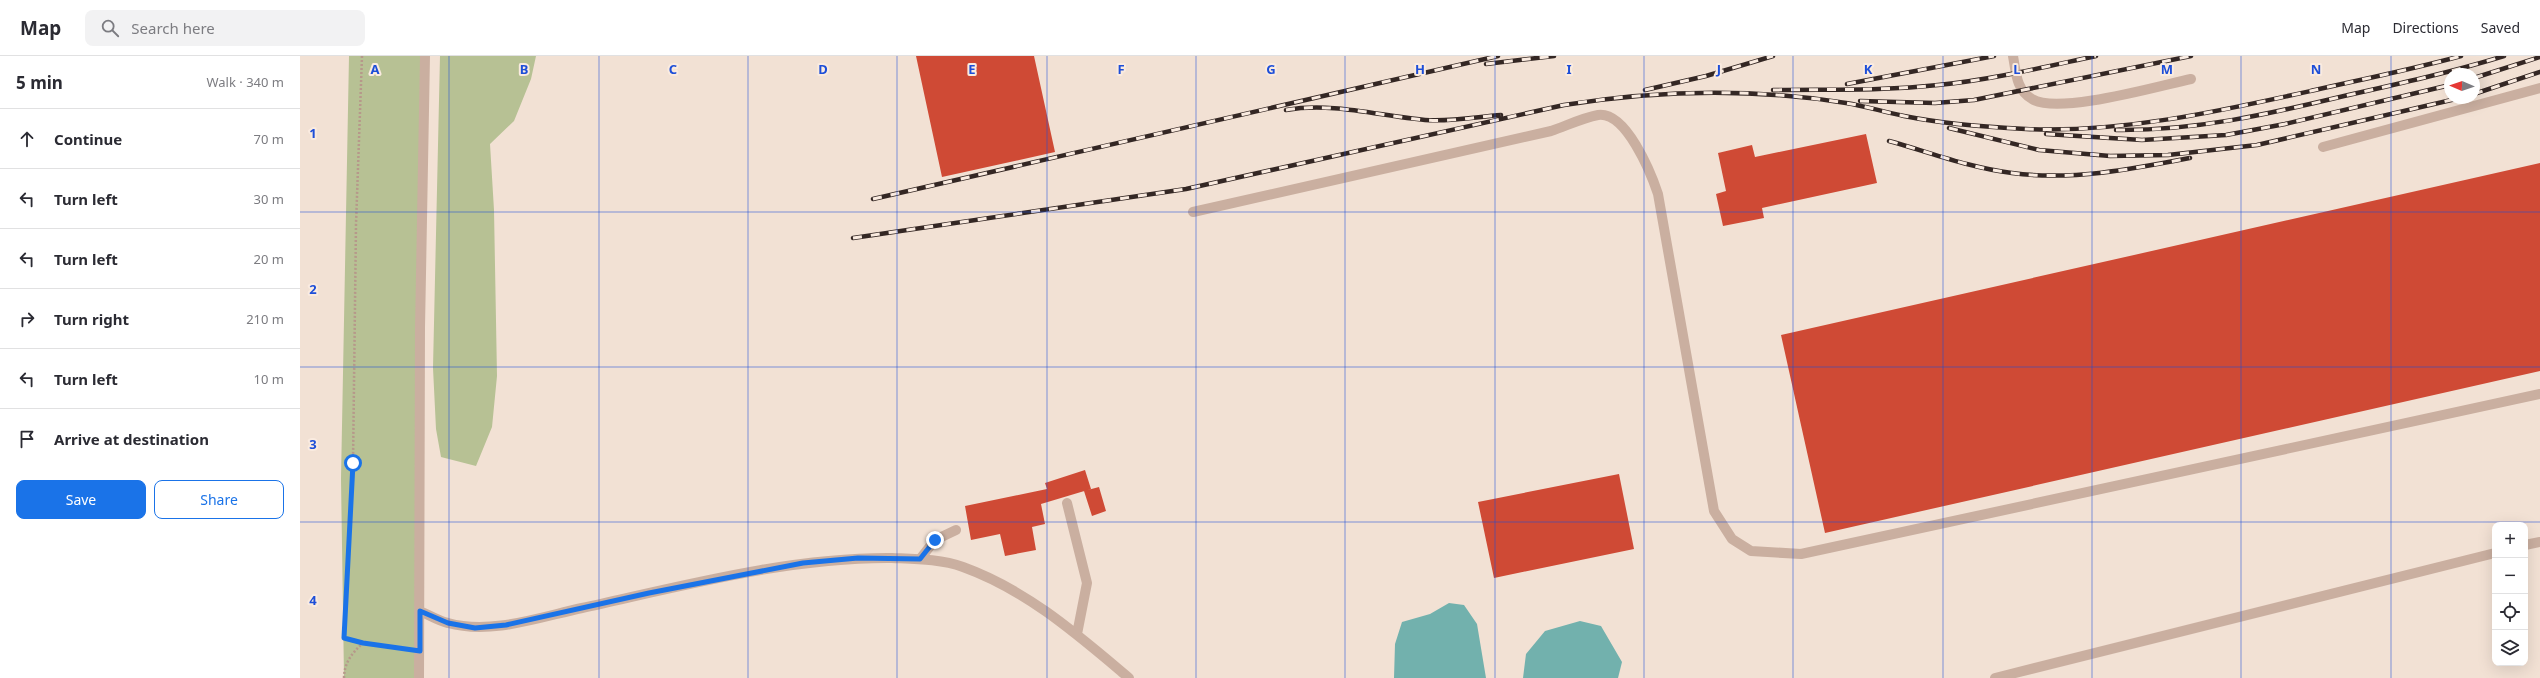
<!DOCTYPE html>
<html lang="en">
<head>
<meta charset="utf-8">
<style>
  :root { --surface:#fff; --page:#f2f2f3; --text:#2b2b33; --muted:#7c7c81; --line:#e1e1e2; --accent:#1a73e8 }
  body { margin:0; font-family:"Noto Sans",sans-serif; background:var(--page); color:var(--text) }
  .controls { position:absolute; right:12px; bottom:12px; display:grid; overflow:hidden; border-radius:8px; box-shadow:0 4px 16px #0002 }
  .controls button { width:36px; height:36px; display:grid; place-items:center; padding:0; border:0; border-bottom:1px solid var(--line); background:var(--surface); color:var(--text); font:20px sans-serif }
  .compass { position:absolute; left:2144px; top:12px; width:36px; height:36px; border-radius:50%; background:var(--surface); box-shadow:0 4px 16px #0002; rotate:272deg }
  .stop { position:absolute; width:12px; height:12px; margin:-9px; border:3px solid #1a73e8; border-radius:50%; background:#fff }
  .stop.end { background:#1a73e8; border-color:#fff; box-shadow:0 1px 4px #0008 }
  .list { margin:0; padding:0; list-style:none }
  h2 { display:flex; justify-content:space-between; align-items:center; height:52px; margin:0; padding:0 16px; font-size:17px }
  h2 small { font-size:13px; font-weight:400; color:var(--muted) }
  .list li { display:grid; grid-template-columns:26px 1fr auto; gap:12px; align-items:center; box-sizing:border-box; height:60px; padding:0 16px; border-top:1px solid var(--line) }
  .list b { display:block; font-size:15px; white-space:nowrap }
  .list em { font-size:13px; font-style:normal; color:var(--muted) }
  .actions { display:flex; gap:8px; padding:12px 16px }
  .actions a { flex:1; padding:9px 0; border:1px solid var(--accent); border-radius:8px; text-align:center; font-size:14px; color:var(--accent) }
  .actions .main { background:var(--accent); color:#fff }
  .icon { flex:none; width:22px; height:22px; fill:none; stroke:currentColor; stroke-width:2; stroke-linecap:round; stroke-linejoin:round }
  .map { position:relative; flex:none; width:2240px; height:622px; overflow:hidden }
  header { display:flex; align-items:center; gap:24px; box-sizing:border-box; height:56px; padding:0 20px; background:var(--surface); border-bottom:1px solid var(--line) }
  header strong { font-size:19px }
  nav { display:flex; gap:22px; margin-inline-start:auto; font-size:14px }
  .search { width:280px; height:36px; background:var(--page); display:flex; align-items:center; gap:10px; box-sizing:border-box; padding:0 14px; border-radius:8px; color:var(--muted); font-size:15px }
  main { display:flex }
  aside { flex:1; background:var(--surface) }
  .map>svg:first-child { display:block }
  .green { fill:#b7c194 }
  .water { fill:#72b1ad }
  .building { fill:#cf4a35 }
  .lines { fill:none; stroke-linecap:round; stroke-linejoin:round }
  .path { stroke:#b6988a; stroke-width:2.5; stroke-dasharray:2 2; stroke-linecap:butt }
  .minor { stroke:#caafa0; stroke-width:10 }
  .rail-casing { stroke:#342724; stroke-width:4.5 }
  .rail { stroke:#faebe0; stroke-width:3; stroke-dasharray:9; stroke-linecap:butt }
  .route { stroke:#1a73e8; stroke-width:5 }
  .grid { fill:none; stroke:#1d4ed8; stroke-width:1; stroke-opacity:0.55 }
  .grid-label { font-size:13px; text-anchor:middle; font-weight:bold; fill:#1d4ed8; stroke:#faebe0; stroke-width:4; stroke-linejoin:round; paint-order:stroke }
</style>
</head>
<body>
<header>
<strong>Map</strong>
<div class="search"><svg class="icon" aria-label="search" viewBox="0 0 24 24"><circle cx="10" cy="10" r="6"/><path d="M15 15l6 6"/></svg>Search here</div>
<nav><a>Map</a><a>Directions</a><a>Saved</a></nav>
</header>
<main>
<aside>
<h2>5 min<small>Walk · 340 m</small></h2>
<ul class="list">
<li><svg class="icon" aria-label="ahead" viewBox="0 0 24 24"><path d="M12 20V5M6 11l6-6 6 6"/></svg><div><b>Continue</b></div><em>70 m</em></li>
<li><svg class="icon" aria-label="left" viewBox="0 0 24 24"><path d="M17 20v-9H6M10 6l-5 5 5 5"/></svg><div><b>Turn left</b></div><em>30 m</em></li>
<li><svg class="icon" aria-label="left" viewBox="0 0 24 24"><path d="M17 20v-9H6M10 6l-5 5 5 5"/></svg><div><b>Turn left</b></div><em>20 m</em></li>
<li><svg class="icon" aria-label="right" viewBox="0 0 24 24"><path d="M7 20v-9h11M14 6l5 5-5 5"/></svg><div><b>Turn right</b></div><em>210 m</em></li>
<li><svg class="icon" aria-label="left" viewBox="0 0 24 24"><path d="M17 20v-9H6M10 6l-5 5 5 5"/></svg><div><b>Turn left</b></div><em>10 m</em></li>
<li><svg class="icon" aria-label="arrive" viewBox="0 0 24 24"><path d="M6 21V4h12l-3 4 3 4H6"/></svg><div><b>Arrive at destination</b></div></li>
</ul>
<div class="actions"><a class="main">Save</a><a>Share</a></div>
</aside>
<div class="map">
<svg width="2240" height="622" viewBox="0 0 2240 622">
  <rect width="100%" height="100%" fill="#f2e1d4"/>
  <path class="green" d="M49 0H121L119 622H44L41 423Z
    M140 0H236L231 23 214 65 190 88 194 154 197 320 192 371 176 410 141 401 136 373 133 312Z"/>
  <path class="water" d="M1149 547 1164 549 1177 568 1186 622H1094L1095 588 1102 566 1130 558Z
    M1280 565 1301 570 1322 606 1318 622H1223L1226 598 1245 575Z"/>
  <path class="building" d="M616 0H734L755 96 642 121Z
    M1566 78 1577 127 1462 152 1464 162 1423 170 1416 138 1426 135 1418 97 1452 89 1455 101Z
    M2240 107V315L1525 477 1481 279Z
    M785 414 791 433 741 448 745 468 732 471 736 494 705 500 700 478 671 484 665 450 747 433 745 427Z
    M1319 418 1334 493 1194 522 1178 446Z
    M799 431 806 455 792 460 784 435Z"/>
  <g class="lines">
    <path class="path" d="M62 0 56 168 53 407 44 582 63 587
      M44 622C44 607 52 597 63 587L107 594"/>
    <path class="minor" d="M1713 0C1716 16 1716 34 1732 43 1758 59 1858 30 1891 23
      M2023 91 2240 32
      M893 156 1251 75C1266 70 1282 62 1298 59 1326 55 1351 117 1358 138L1414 455 1432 483 1451 495 1501 498 2240 338
      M767 447 787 527 777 578
      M2225 489 2240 486
      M620 503 635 484 656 474
      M120 555C129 559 139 565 148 567 191 579 240 561 282 552 382 530 490 501 592 502 615 503 641 503 663 511 727 534 778 579 829 622
      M119 622 120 272 125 0
      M1695 622 2195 497"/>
    <defs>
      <path id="rail" d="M1186 8 1254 0
        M2174 22 2240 1
        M1547 28 1694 0
        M1345 34 1406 20 1473 0
        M1473 34C1528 33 1583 35 1638 29 1691 24 1744 11 1796 0
        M2174 38 2240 16
        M1560 45 1635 47 1674 44 1891 0
        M986 54C1033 46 1079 60 1125 64 1150 66 1176 61 1201 59
        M1649 72 1739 94 1810 100 1868 99 1957 89 2160 42
        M1816 74C1895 75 1969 58 2044 40 2098 28 2152 16 2204 0
        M1746 78 1842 84 1926 79 1985 68 2150 29
        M1589 85C1629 96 1670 112 1712 117 1771 125 1833 113 1890 102
        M573 143 1198 0
        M553 182 886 133 1264 49C1358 34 1452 32 1546 47 1565 50 1584 56 1604 60 1644 68 1685 71 1726 73 1823 77 1920 55 2015 34 2064 23 2113 13 2161 0"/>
    </defs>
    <use href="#rail" class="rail-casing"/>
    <use href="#rail" class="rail"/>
  </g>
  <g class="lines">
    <path class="route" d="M53 407 44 582 63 587 120 595V555L148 567 175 572 206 569 349 537 503 507 558 502 620 503 635 484"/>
  </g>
  <path class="grid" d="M149 0V622M299 0V622M448 0V622M597 0V622M747 0V622M896 0V622M1045 0V622M1195 0V622M1344 0V622M1493 0V622M1643 0V622M1792 0V622M1941 0V622M2091 0V622M0 156H2240M0 311H2240M0 466H2240"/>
  <g class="grid-label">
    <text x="75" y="18">A</text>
    <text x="224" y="18">B</text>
    <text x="373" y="18">C</text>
    <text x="523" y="18">D</text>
    <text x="672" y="18">E</text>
    <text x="821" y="18">F</text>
    <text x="971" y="18">G</text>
    <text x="1120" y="18">H</text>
    <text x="1269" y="18">I</text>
    <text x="1419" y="18">J</text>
    <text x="1568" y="18">K</text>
    <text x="1717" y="18">L</text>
    <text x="1867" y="18">M</text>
    <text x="2016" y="18">N</text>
    <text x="13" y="82">1</text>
    <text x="13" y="238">2</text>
    <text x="13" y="393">3</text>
    <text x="13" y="549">4</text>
  </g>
</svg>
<div class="controls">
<button>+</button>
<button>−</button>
<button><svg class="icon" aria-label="locate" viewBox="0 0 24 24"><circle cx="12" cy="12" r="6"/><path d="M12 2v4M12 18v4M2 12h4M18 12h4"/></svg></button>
<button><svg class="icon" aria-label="layers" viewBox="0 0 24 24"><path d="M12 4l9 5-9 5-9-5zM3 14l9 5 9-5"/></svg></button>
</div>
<svg class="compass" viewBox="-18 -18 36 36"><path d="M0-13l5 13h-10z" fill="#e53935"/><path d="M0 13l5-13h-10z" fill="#7c7c81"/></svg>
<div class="stop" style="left:53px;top:407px"></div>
<div class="stop end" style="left:635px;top:484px"></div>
</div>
</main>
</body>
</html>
